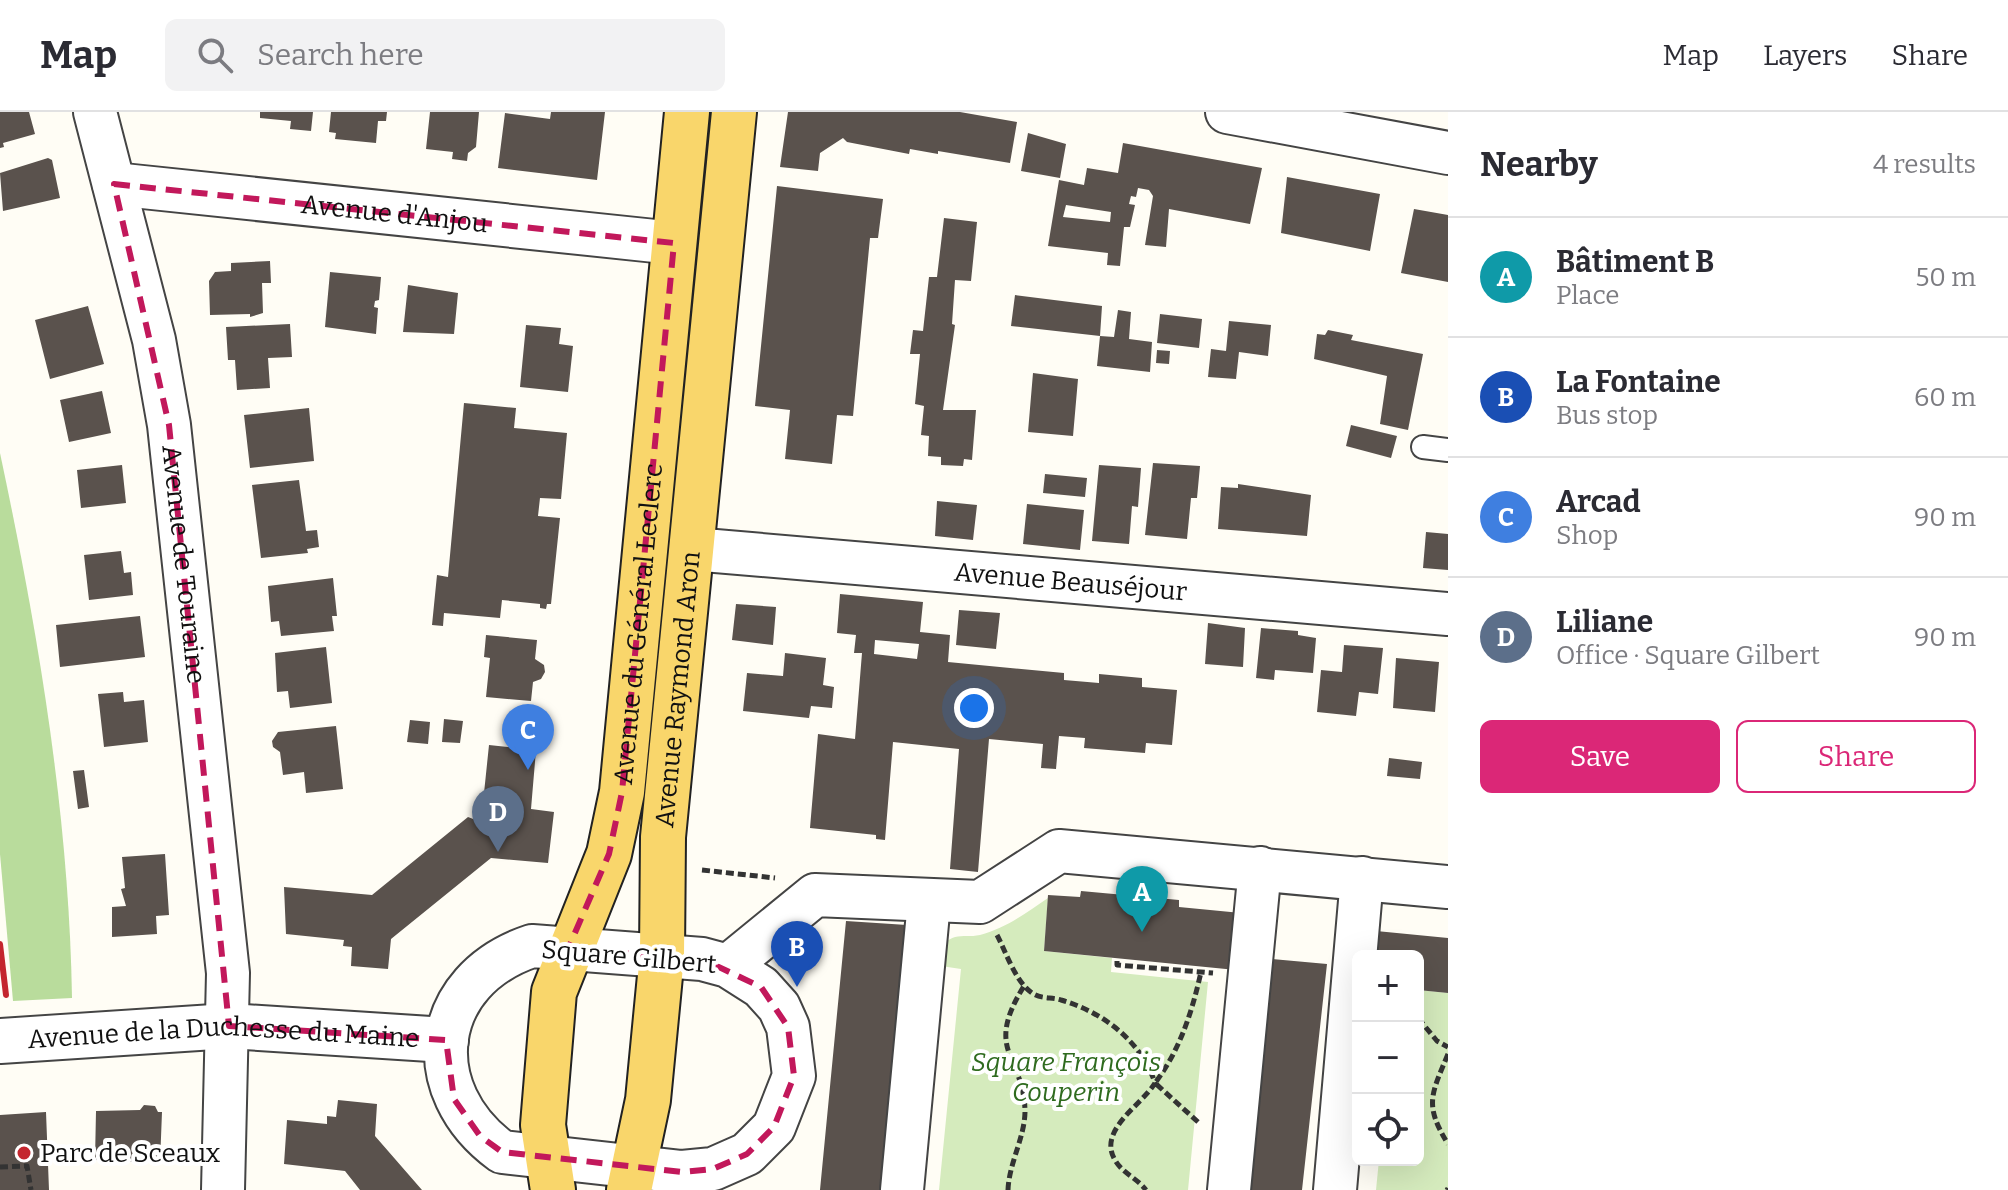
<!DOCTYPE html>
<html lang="en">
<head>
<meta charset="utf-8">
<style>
  :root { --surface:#fff; --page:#f2f2f3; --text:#2b2b33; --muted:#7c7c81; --line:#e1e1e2; --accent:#db2777 }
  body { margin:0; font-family:Bitter,serif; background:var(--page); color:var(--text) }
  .controls { position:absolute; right:24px; bottom:24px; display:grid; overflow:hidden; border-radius:12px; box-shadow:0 8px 32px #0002 }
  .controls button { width:72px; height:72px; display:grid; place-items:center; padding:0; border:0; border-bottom:2px solid var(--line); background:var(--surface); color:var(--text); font:40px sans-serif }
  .you { position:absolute; left:974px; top:596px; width:28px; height:28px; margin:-20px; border:6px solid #fff; border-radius:50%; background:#1a73e8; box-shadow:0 0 0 12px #1a73e833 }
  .badge { display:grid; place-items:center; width:52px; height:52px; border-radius:50%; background:var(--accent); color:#fff; font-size:26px; font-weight:700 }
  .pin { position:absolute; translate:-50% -66px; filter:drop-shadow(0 2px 4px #0008) }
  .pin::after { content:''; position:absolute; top:42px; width:28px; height:24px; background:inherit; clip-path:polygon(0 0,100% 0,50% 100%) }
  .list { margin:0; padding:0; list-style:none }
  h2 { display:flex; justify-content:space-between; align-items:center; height:104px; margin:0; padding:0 32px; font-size:34px }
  h2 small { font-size:26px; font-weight:400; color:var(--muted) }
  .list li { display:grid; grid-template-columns:52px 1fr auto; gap:24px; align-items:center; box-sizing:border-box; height:120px; padding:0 32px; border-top:2px solid var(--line) }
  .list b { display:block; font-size:30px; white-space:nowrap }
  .list p { margin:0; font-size:26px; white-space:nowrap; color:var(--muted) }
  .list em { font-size:26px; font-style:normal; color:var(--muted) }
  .actions { display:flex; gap:16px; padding:24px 32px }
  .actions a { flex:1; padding:18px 0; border:2px solid var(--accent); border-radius:12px; text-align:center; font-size:28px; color:var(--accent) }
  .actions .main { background:var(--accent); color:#fff }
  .icon { flex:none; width:44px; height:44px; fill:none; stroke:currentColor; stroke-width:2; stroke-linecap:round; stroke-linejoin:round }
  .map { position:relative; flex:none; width:1448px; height:1078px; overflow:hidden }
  header { display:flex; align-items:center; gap:48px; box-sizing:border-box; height:112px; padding:0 40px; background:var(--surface); border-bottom:2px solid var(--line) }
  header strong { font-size:38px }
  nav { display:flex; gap:44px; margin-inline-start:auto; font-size:28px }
  .search { width:560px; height:72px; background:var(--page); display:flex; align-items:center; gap:20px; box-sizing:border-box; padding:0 28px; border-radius:12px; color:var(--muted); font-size:30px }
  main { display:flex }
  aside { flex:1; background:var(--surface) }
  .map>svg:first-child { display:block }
  .green { fill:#d5ebbd }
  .forest { fill:#b9dc9c }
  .building { fill:#5a524d; fill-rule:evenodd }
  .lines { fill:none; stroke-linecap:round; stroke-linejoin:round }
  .service-casing { stroke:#444; stroke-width:26 }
  .minor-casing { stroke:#444; stroke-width:46 }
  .tertiary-casing { stroke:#444; stroke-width:48 }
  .primary-casing { stroke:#222; stroke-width:48 }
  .path { stroke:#333; stroke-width:5; stroke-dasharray:8 4; stroke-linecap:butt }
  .service { stroke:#fff; stroke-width:22 }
  .minor { stroke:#fff; stroke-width:42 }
  .tertiary { stroke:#fff; stroke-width:44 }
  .primary { stroke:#f9d66b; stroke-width:44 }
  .rail { stroke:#c4262e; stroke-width:6 }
  .marked { fill:none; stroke:#c2185b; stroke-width:6; stroke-dasharray:16 10; stroke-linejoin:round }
  .poi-dot { fill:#c4262e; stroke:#fff; stroke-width:3 }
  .labels { text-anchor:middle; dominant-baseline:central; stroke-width:8; stroke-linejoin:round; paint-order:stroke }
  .street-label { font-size:26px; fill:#111; stroke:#fff }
  .park-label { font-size:26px; font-style:italic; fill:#2f6b1f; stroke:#fff }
  .poi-label { font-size:26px; fill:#111; stroke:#fff; text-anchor:start }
</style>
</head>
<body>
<header>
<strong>Map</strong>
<div class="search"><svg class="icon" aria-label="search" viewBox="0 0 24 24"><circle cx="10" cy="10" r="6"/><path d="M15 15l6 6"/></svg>Search here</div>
<nav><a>Map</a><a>Layers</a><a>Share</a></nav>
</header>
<main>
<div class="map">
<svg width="1448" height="1078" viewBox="0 0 1448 1078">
  <rect width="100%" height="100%" fill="#fffdf5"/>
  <path class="green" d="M1048 786 1044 839 1112 846 1111 860 1208 870 1188 1078H939L961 857 941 854 944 832C955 820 966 826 980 823 1006 816 1026 801 1048 786Z
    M1418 878 1448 881V1078H1376L1379 1048H1418Z"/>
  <path class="forest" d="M0 341C38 520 69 702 72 886L13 889 0 742Z"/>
  <path class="building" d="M0 0H29L35 22 3 31 4 35 0 36Z
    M260 0H313L311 19 290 17 291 9 260 6Z
    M331 0H387L386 9H378L376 31 335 27 336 21 329 20Z
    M430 0H479L476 35 468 41 467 49 452 47 453 40 426 37Z
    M551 0H605L597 68 498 56 505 1 550 7Z
    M788 0H960L1017 10 1010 51 938 39V42L910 37 909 42 847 30 843 26 820 41 818 59 780 55Z
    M1028 21 1066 32 1060 66 1021 59Z
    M1123 31 1262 56 1250 112 1169 97 1166 135 1145 133 1153 84 1149 78 1138 76 1136 85 1131 84 1129 92 1135 93 1130 115H1124L1120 154 1107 153 1108 141 1048 134 1059 68 1084 73 1087 56 1118 61ZM1066 93 1111 100 1110 110 1063 105Z
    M48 46 52 48 60 86 3 99 0 61Z
    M1287 65 1380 82 1370 139 1281 121Z
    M777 74 883 87 878 126H870L853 304 837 303 832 352 785 347 790 298 755 294Z
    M1414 97 1448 103V170L1401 161Z
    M944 106 977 110 971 169 955 168 952 212 955 213 943 298H976L972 348 964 347 963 354 941 353V345L928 344 929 324 921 323 924 294 915 292 920 242H910L913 218 923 219 929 165H937Z
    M270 149 271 171H262L263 201 250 205V202L210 203 209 169 215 160 231 159V151Z
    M330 160 381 165 379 188 375 189 374 195 378 196 376 222 325 215Z
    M408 173 458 181 454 222 403 220Z
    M1015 183 1102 194 1100 224 1011 214Z
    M88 194 104 252 50 267 35 208Z
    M1118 198 1131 200 1129 227 1152 230 1150 260 1097 254 1100 224 1114 225Z
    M1160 202 1202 207 1199 236 1157 231Z
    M1229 209 1271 213 1268 244 1239 240 1236 267 1208 265 1211 237 1226 239Z
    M290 212 292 245 268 246 270 276 237 278 235 248H228L226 215Z
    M526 213 561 216 559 232 573 234 568 280 520 275Z
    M1328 218 1353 223 1351 228 1423 242 1408 318 1380 312 1387 264 1314 247 1317 222 1325 223Z
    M1157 238 1170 239 1169 252 1156 251Z
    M1033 261 1078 267 1073 324 1028 320Z
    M102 279 111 321 69 330 60 288Z
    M464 291 516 296 514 316 567 321 561 387 540 386 538 404 560 406 551 492H547L546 497 540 496V492L502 488 500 506 444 501 443 514 432 513 437 463 448 465Z
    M309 296 314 349 250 356 244 303Z
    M1351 313 1397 324 1391 346 1346 334Z
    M1153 351 1200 354 1197 386H1191L1187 427 1145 423Z
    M122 353 126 391 81 396 77 358Z
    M1099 353 1141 356 1138 395 1132 394 1129 432 1092 429Z
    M1045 362 1087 366 1085 385 1043 381Z
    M299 368 306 419 317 418 319 435 307 437 308 441 261 446 252 373Z
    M1238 372 1311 383 1307 424 1218 417 1221 375 1238 376Z
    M937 389 977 393 973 428 935 424Z
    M1027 392 1084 398 1080 438 1023 432Z
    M1426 420 1448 422V458L1423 456Z
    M121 439 124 461 131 460 133 483 89 488 84 443Z
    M333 466 337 504H332L334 519 281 524 279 509 271 510 268 474Z
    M840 482 923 490 920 520 950 523 948 550 1064 561V568L1099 571V562L1142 566V575L1177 578 1172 633 1146 631 1145 641 1084 636 1085 626 1059 624 1056 657 1041 656 1043 632 989 627 978 760 950 757 959 637 893 630 885 728 876 727V723L810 716 818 622 855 627 862 541H854L856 523 837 521ZM875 528 919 532 917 547 874 542Z
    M736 492 776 495 773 533 732 528Z
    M959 498 1000 501 996 537 956 533Z
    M140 504 145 545 60 555 56 513Z
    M1208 511 1245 516 1243 555 1205 552Z
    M1261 516 1298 519V523L1316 526 1313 561 1275 558 1274 568 1256 566Z
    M486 523 537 528 535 547 544 553 545 560 541 567 533 570 531 589 486 585 490 546 484 545Z
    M1344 533 1383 536 1378 582 1359 580 1356 604 1317 600 1321 558 1342 560Z
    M326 535 332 591 290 596 288 579 277 580 275 541Z
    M785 541 826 546 823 573 834 575 832 596 811 594 809 606 743 599 747 561 783 564Z
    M1396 546 1439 550 1435 600 1393 596Z
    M123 580 124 590 144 588 148 630 104 635 98 582Z
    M444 607 463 609 460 631 442 630Z
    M410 608 430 610 428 632 407 630Z
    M336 614 343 677 306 681 304 660 283 663 280 640 273 635 272 629 278 620Z
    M489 633 536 638 531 697 554 700 548 751 491 746 391 827 388 857 351 854 352 835 343 834 344 828 286 822 284 775 372 783 468 705 481 710Z
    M1389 646 1422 650 1420 667 1387 664Z
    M84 658 89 695 78 697 73 659Z
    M165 742 169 803 156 804 157 822 112 825V795L126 794 121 777 125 776 122 745Z
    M1081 779 1179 788V795L1241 801 1236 858 1044 839 1048 783 1080 785Z
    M846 809 907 813 881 1078H820Z
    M1366 818 1448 826V881L1418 878V844H1365Z
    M789 834 797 836 794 857 786 855Z
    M1272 847 1327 852 1302 1078H1247Z
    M338 988 377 992 375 1024 422 1078H360L345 1059 284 1052 287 1008 327 1012V1004L336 1005Z
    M144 993 155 994 158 1000H162L160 1051 95 1048 96 999 140 998Z
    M46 1000 49 1078H0V1003Z"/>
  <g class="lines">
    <defs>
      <path id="service" d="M1423 335 1448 338"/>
      <g id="minor">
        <path id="s1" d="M95 0 154 228 169 313 228 861 223 1078"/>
        <path d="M1227 0 1448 41"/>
        <path id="s2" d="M114 72 674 131"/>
        <path id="s3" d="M692 437 1448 502"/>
        <path d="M532 834 702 847 728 854 761 875 779 895 788 915 794 964 774 1015 747 1042 713 1057 682 1060 502 1040C417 978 430 868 532 834Z"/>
        <path d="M728 854 815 783 980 790 1059 739 1448 775"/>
        <path d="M902 1078 929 790"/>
        <path d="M1229 1078 1260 756"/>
        <path d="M1335 1078 1362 766"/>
      </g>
      <g id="tertiary">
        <path id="s4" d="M0 929 229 914 446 928"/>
      </g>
      <g id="primary">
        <path id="s5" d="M553 1078 543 1013 554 880 609 742 622 680 687 0"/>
        <path id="s6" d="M629 1078 648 988 662 843 663 725 734 0"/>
      </g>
    </defs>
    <use href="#service" class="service-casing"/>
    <use href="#minor" class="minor-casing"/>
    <use href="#tertiary" class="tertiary-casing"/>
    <use href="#primary" class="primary-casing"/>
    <path class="path" d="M702 758 775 766
      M997 823C1006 840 1015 869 1032 881 1040 887 1052 885 1061 888 1103 900 1141 929 1155 971 1142 993 1097 1018 1115 1048 1122 1061 1137 1066 1146 1078
      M1117 849V853L1213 861
      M1418 906 1437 929 1448 935
      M1448 942C1431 983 1424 993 1448 1032
      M1198 1010 1155 971C1180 938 1192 900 1201 860
      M0 1055 27 1054 31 1078
      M1008 1078C1009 1051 1025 1025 1025 999 1024 943 983 940 1024 874
      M1447 1078 1448 1076"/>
    <use href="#service" class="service"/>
    <use href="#minor" class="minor"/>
    <use href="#tertiary" class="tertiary"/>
    <use href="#primary" class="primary"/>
    <path class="rail" d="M0 832 6 883"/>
  </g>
  <path class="marked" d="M114 72 674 131 622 680 609 742 568 837 702 847 761 875 788 915 794 964 774 1015 747 1042 713 1057 682 1060 502 1040 480 1024 454 987 446 928 229 914 169 313Z"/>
  <circle class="poi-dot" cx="24" cy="1041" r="8"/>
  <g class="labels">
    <g class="street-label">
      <text stroke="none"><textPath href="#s2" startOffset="282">Avenue d'Anjou</textPath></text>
      <text stroke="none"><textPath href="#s1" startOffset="462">Avenue de Touraine</textPath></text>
      <text stroke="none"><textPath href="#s3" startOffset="380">Avenue Beauséjour</textPath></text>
      <text stroke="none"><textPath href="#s5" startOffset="580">Avenue du Général Leclerc</textPath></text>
      <text stroke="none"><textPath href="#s6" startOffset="504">Avenue Raymond Aron</textPath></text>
      <text transform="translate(629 845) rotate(5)">Square Gilbert</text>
      <text stroke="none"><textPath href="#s4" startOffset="224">Avenue de la Duchesse du Maine</textPath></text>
    </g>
    <g class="park-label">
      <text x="1066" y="950">Square François<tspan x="1066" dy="30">Couperin</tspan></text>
    </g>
    <g class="poi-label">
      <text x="40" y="1041">Parc de Sceaux</text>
    </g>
  </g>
</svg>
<div class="controls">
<button>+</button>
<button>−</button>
<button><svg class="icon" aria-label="locate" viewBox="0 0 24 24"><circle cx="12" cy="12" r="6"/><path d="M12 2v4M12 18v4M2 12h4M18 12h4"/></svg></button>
</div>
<div class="you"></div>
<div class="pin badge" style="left:1142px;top:820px;background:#0f9aa8">A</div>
<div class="pin badge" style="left:797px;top:875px;background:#1a4fb4">B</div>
<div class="pin badge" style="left:528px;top:658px;background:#3f7fe0">C</div>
<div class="pin badge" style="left:498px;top:740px;background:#5c6f8a">D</div>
</div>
<aside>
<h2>Nearby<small>4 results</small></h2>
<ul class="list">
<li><span class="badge" style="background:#0f9aa8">A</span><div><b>Bâtiment B</b><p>Place</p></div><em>50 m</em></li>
<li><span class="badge" style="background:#1a4fb4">B</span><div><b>La Fontaine</b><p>Bus stop</p></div><em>60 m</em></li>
<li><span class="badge" style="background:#3f7fe0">C</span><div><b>Arcad</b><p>Shop</p></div><em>90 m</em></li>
<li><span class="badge" style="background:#5c6f8a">D</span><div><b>Liliane</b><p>Office · Square Gilbert</p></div><em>90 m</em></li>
</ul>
<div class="actions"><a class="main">Save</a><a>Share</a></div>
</aside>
</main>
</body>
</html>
